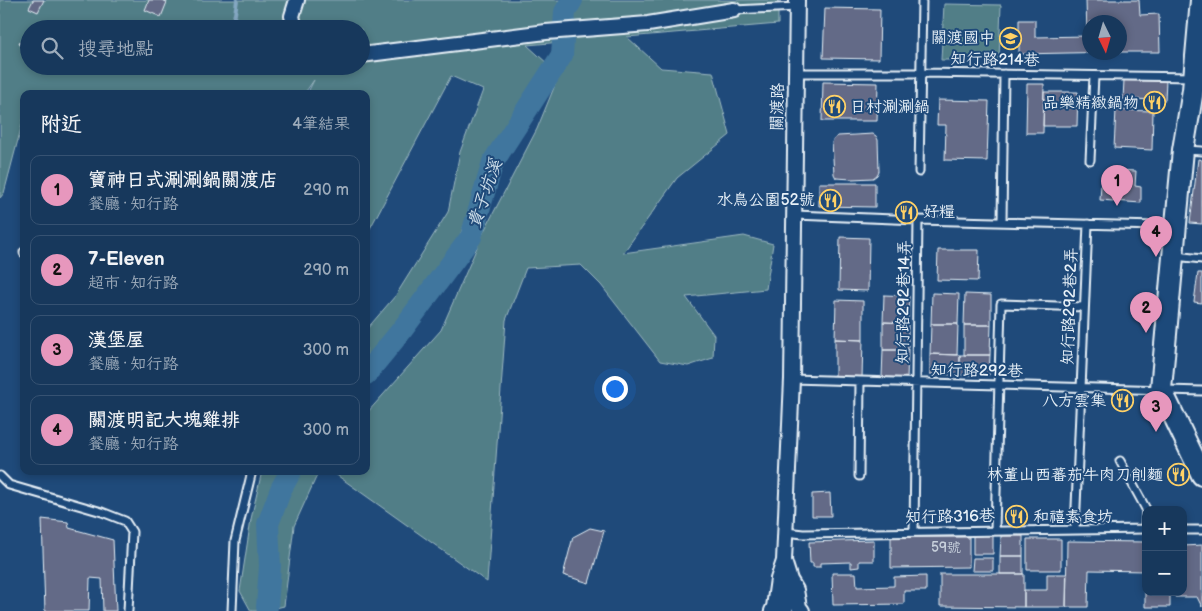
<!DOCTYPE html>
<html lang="zh-TW">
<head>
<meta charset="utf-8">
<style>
  :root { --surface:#17385c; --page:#244365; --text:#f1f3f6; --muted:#9eacbb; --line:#365272; --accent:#e797bd }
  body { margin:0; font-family:"Balsamiq Sans","LXGW WenKai TC",sans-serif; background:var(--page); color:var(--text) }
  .controls { position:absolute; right:15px; bottom:15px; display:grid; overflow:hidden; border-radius:10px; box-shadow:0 2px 8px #0003 }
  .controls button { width:45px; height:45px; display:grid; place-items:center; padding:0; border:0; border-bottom:1px solid var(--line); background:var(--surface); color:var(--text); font:25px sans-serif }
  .compass { position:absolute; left:1082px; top:15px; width:45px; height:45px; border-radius:50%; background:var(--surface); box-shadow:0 2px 8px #0003; rotate:175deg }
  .you { position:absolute; left:614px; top:388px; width:18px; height:18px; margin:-12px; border:4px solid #fff; border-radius:50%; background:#1a73e8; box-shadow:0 0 0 8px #1a73e833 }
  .badge { display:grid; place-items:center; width:32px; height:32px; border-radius:50%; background:var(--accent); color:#111; font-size:16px; font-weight:700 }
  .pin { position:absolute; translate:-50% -41px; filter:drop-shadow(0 1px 2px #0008) }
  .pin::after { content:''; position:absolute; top:26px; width:18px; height:15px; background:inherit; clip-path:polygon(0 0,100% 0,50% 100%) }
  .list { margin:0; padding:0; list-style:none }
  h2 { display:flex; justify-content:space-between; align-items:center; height:65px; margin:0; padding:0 20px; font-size:21px }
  h2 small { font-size:16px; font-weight:400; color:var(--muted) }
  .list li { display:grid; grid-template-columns:32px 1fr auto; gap:15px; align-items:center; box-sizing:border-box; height:70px; margin:0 10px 10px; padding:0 10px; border:1px solid var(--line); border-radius:10px }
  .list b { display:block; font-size:19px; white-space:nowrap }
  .list p { margin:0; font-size:16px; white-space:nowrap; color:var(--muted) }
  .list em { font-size:16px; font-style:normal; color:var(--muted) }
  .icon { flex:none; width:28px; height:28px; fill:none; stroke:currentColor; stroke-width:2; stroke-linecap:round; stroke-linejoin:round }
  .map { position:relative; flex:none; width:1202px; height:611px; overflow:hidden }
  .search { position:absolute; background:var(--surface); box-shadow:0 2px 8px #0003; left:20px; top:20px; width:350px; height:55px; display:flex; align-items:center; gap:12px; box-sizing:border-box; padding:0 18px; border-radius:28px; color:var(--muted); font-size:19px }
  .panel { position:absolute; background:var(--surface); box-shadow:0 2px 8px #0003; left:20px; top:90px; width:350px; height:385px; border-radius:10px }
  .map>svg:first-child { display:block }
  .green { fill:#517e87; stroke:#9cb8c0; fill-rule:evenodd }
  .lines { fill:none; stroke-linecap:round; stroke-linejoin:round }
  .stream { stroke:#84a7c2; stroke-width:4 }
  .river { stroke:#41769e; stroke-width:22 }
  .building { fill:#636b87; stroke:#e8f1f8 }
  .lane-casing { stroke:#e8f1f8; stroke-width:11 }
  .street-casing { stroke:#e8f1f8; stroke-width:18 }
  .secondary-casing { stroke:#e8f1f8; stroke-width:24 }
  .lane { stroke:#1f4a7a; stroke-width:7 }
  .street { stroke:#1f4a7a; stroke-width:14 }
  .secondary { stroke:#1f4a7a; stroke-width:20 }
  .labels { text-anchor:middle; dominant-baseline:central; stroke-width:4; stroke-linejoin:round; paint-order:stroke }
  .number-label { font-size:14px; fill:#c7d0dc }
  .poi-label { font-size:16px; fill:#e8f1f8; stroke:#1f4a7a; text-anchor:end }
  .street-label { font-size:16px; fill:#e8f1f8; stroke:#1f4a7a }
  .water-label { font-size:18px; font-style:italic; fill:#cfdfea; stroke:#1f4a7a }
</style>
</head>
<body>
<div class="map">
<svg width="1202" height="611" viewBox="0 0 1202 611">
  <rect width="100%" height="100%" fill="#1f4a7a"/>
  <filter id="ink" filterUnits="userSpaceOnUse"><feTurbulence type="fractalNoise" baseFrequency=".02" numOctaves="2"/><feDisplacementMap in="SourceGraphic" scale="10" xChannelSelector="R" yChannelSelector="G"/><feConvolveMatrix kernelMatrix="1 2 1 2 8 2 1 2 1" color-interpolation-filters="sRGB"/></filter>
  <g filter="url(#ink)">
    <path class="green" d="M0 0H778V24L627 37 661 68 713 72 730 135 677 178 623 253 744 236 773 244 766 289 686 297 714 335 713 358 688 366 660 361 601 285 581 265 526 268 506 320 487 582 331 471H366V414L441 330 484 231 537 129 573 41 527 45 549 65 486 169 459 238 397 330 366 363V330L396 295 448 212 460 152 483 90 451 76 366 236V94H307L314 80 304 94H24V117L4 193 0 198ZM29 29H361V66H29Z
      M944 4 1001 5 999 60H941Z
      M262 471H319L294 526 284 606 263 611H251L240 591 251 519Z"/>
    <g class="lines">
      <path class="stream" d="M230 29 235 14 237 0"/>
      <path class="river" d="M366 374 402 330 471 237 493 162 562 55 565 12 572 0
        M267 607 270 566 268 524 281 489 291 471"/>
    </g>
    <path class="building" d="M33 0H44L38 12 29 8Z
      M149 0H161L167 2 161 17 145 10Z
      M1086 0H1139L1140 15 1159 14 1160 52H1120V22H1090V52H1116L1019 54V20H1035V37L1087 36Z
      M825 8 880 9 879 59 823 58Z
      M29 38V53L25 55 19 42Z
      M1124 80H1166L1165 100 1123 99Z
      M823 82 878 83 877 121H822Z
      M1027 84H1044L1043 133H1026Z
      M1044 92H1078L1077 126H1043Z
      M938 100 989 101 987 161 945 160 946 125H937Z
      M1116 110 1153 111 1152 150 1114 148Z
      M873 134 876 136 878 140 879 171 877 175 873 178 852 179 836 178 834 174 832 142 835 138 838 136Z
      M1198 159 1202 160V224L1190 223Z
      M1114 170 1136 171 1135 186 1141 187V203L1100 200 1101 184 1113 185Z
      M819 183H875V207L819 206Z
      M840 237 869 238 868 291 839 290Z
      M938 250H979L978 281 937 280Z
      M1198 273H1202V303L1194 302Z
      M932 293 959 294 958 324H931Z
      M965 294 991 295V325H964Z
      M884 295 909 296 908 323 883 322Z
      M836 300 863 301V340L835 339Z
      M883 322 908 323V350H883Z
      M931 324H958L957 355 930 354Z
      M964 325H991L990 355H964Z
      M835 339 863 340 862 378H835Z
      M883 350H908L907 378 882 377Z
      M930 354 960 355V375L930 374Z
      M960 355H990L989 375H960Z
      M830 493 831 516H812V494Z
      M42 519 68 522 69 528 113 540 116 611H103L102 579 90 578 89 611H45Z
      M590 528 604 531 589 583 563 575 573 537Z
      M993 535V554H973V536Z
      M1001 536H1023V556H1000Z
      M891 537H969V567L891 568Z
      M1027 539H1061V570H1027Z
      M874 540V561H859V567L851 568V562L820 563V567H813V563H810L809 542Z
      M1067 541 1146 542V592H1170V607H1145V571L1089 570 1088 607H1066Z
      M1202 545V607L1197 597H1175V592H1183V546Z
      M1000 556H1023V574H1000Z
      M973 558H993V571H972Z
      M832 573H856L857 587 894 586V577L926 576V591H904V604L833 605Z
      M940 574H1024V607L940 606Z
      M1047 574H1067L1066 607H1024V590H1047Z"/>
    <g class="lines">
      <defs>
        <path id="lane" d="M734 10 797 7
          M796 73H921L1194 77
          M1186 150 1202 151
          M1090 160 1094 76
          M919 172 922 0
          M795 215 918 220 1157 226 1174 228
          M1002 221 1004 74
          M24 252V253
          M1175 256 1202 259
          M792 379 1202 391
          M1120 461 1146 509 1145 529
          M0 476 9 485 102 512 125 521 132 532 128 611
          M859 476 860 381
          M995 530 1001 304 1084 307
          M1075 530 1088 224
          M1183 530H1202
          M914 531 918 220
          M786 532 803 534 1146 529
          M232 611 235 541 252 471"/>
        <path id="street" d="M295 29 292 16 297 0
          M361 55 546 32 648 24 734 10
          M784 561 790 580 796 590 799 607 802 611
          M772 611 774 607 778 579 784 561 792 379 797 0
          M785 611V589L789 581"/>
        <path id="secondary" d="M1201 0 1193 90 1183 150 1176 224 1161 389 1202 475"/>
      </defs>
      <use href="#lane" class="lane-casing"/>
      <use href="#street" class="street-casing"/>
      <use href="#secondary" class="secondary-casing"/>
      <use href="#lane" class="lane"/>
      <use href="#street" class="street"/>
      <use href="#secondary" class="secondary"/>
    </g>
  </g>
  <defs>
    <symbol id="school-ring" viewBox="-11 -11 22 22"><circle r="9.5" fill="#1f4a7a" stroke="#ffd166" stroke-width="1.5"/><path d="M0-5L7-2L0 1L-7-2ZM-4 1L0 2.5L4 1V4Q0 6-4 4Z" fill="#ffd166"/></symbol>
    <symbol id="restaurant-ring" viewBox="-11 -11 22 22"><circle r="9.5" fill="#1f4a7a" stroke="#ffd166" stroke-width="1.5"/><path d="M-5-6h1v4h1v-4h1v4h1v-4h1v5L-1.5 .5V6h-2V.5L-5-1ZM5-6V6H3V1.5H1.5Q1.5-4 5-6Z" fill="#ffd166"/></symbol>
  </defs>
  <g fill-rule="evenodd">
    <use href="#school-ring" x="998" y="26" width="25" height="25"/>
    <use href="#restaurant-ring" x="1142" y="90" width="25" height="25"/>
    <use href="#restaurant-ring" x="822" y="94" width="25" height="25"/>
    <use href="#restaurant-ring" x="818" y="188" width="25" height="25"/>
    <use href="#restaurant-ring" x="894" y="200" width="25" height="25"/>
    <use href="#restaurant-ring" x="1110" y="388" width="25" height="25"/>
    <use href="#restaurant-ring" x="1166" y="462" width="25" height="25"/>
    <use href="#restaurant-ring" x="1004" y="504" width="25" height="25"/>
  </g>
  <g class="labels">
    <g class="number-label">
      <text x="946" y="547">59號</text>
    </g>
    <g class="poi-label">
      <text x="995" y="38">關渡國中</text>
      <text x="1139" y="103">品樂精緻鍋物</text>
      <text x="850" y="107" text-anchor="start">日村涮涮鍋</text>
      <text x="815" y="200">水鳥公園52號</text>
      <text x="923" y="212" text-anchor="start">好糧</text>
      <text x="1106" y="401">八方雲集</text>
      <text x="1163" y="475">林董山西蕃茄牛肉刀削麵</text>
      <text x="1033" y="517" text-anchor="start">和禧素食坊</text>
    </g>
    <g class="street-label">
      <text transform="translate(995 60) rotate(1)">知行路214巷</text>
      <text transform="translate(778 107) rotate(-89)">關渡路</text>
      <text transform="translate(904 302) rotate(-89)">知行路292巷14弄</text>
      <text transform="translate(1070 306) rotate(-88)">知行路292巷2弄</text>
      <text transform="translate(977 371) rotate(1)">知行路292巷</text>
      <text transform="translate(950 517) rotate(-1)">知行路316巷</text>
    </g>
    <g class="water-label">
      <text transform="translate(485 194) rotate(-71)">貴子坑溪</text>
    </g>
  </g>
</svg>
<div class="controls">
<button>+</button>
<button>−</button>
</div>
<svg class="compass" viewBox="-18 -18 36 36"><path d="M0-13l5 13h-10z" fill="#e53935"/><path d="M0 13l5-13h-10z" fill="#9eacbb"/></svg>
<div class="you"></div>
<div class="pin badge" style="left:1117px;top:206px">1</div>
<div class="pin badge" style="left:1146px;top:333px">2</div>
<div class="pin badge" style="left:1156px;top:432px">3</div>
<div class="pin badge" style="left:1156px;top:257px">4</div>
<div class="search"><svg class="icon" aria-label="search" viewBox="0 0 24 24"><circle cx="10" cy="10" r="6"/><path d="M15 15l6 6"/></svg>搜尋地點</div>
<section class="panel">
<h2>附近<small>4筆結果</small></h2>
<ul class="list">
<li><span class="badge">1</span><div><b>寶神日式涮涮鍋關渡店</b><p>餐廳 · 知行路</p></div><em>290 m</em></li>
<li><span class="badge">2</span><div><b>7-Eleven</b><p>超市 · 知行路</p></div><em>290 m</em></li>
<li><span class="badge">3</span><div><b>漢堡屋</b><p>餐廳 · 知行路</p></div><em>300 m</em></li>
<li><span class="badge">4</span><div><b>關渡明記大塊雞排</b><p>餐廳 · 知行路</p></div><em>300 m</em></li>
</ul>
</section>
</div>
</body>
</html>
